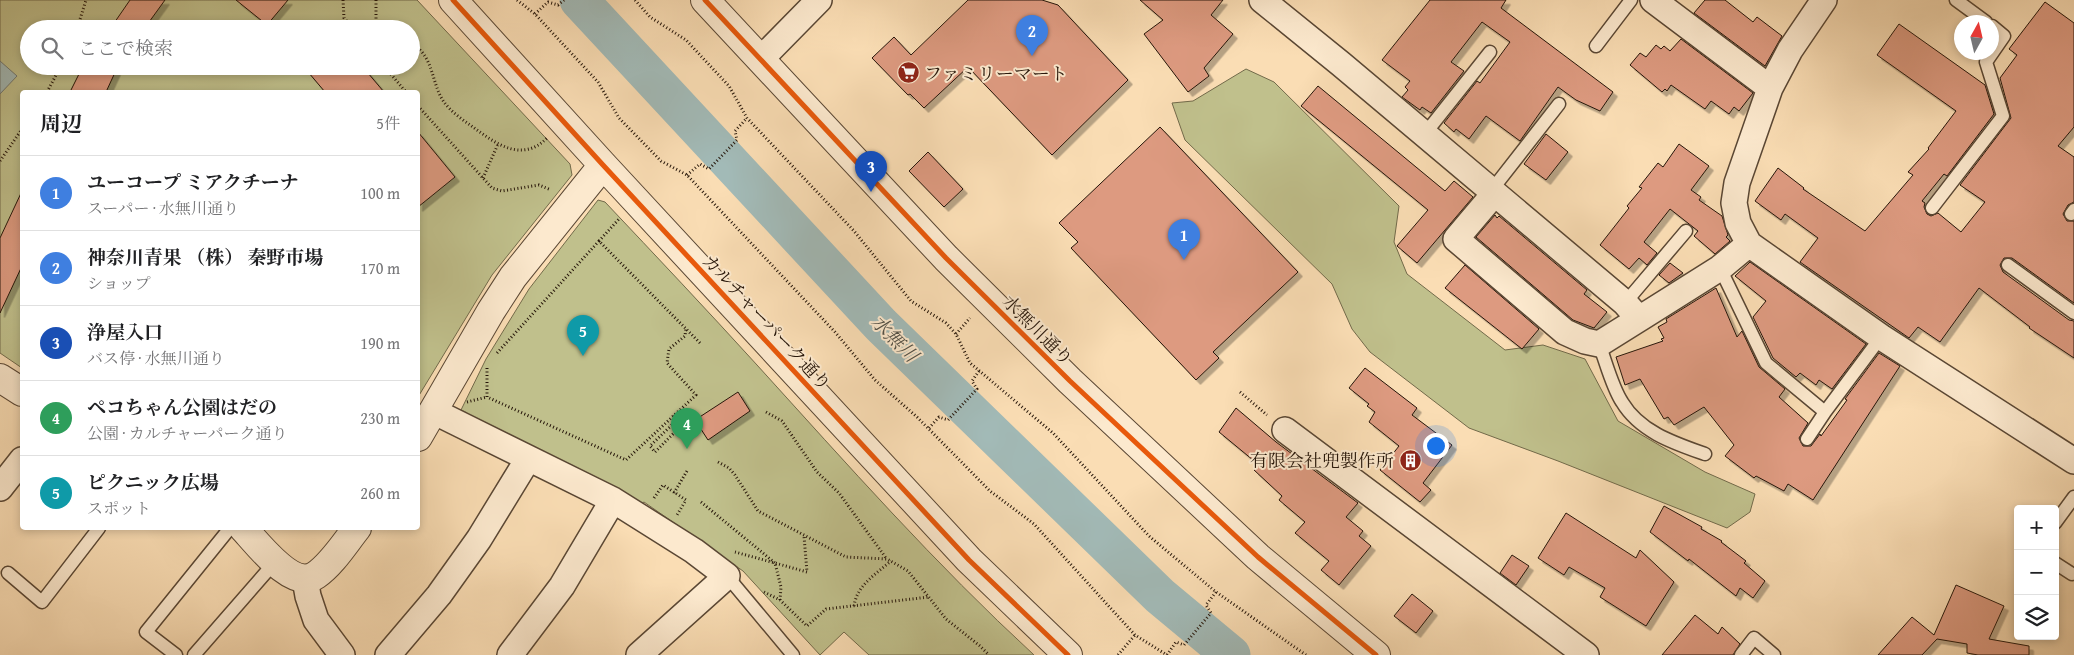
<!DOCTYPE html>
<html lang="ja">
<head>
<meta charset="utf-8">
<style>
  :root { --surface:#fff; --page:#f6f6f6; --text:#202124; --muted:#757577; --line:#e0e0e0; --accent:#8f2418 }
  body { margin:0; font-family:"Gentium Book Plus","Noto Serif JP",serif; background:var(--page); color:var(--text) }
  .controls { position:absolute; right:15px; bottom:15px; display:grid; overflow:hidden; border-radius:5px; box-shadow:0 2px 8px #0003 }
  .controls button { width:45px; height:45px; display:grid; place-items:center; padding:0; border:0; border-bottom:1px solid var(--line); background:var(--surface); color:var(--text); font:25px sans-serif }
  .compass { position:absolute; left:1954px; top:15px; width:45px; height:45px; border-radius:50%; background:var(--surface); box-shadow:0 2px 8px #0003; rotate:8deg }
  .you { position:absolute; left:1435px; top:445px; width:18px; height:18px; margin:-12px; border:4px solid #fff; border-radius:50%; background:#1a73e8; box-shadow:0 0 0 8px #1a73e833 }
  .badge { display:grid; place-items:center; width:32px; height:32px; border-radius:50%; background:var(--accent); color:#fff; font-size:16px; font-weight:700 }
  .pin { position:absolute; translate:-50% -41px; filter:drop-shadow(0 1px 2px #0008) }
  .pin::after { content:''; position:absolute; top:26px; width:18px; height:15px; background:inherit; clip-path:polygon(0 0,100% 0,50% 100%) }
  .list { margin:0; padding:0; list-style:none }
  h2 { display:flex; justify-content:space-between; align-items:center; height:65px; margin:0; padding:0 20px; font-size:21px }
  h2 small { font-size:16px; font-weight:400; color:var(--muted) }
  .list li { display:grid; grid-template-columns:32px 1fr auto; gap:15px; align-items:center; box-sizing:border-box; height:75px; padding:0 20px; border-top:1px solid var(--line) }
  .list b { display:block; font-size:19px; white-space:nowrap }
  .list p { margin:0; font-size:16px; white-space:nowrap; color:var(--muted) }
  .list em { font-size:16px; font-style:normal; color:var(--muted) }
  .icon { flex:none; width:28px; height:28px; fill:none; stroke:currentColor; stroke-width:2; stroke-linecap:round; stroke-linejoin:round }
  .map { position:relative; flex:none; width:2074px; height:655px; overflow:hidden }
  .search { position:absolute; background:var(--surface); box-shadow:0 2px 8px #0003; left:20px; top:20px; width:400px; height:55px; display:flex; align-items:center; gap:12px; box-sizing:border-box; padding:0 18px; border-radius:28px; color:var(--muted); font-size:19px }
  .panel { position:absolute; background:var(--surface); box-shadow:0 2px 8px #0003; left:20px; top:90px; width:400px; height:440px; border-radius:5px }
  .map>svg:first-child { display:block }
  .green { fill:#c0c08c; stroke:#726a4a; fill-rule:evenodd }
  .water { fill:#a2bab7; stroke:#707871 }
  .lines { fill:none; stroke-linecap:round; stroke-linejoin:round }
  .river { stroke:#a2bab7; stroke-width:39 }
  .building { fill:#dd9a80; stroke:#251509; filter:url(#shadow) }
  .service-casing { stroke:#5a4734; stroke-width:15 }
  .minor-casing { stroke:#5a4734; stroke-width:28 }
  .tertiary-casing { stroke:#5a4734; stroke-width:30 }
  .path { stroke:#251509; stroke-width:3; stroke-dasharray:1 2.5; stroke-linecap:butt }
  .service { stroke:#fce9ce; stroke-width:12 }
  .minor { stroke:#fce9ce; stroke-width:25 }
  .tertiary { stroke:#fce9ce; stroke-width:28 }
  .cycleway-casing { stroke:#fce9ce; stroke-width:8 }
  .cycleway { stroke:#e8590c; stroke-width:5 }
  .labels { text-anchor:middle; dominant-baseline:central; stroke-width:4; stroke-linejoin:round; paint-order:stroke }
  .poi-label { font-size:18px; fill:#251509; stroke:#fce9ce; text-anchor:start }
  .street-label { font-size:18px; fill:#251509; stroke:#fce9ce }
  .water-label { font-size:19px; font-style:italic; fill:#514f46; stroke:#fce9ce }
</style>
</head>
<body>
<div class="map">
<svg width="2074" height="655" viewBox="0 0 2074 655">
  <defs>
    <filter id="shadow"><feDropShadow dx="4.5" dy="4.5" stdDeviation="0" flood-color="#0004"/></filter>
  </defs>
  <rect width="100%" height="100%" fill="#faddb4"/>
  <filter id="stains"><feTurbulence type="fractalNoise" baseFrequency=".004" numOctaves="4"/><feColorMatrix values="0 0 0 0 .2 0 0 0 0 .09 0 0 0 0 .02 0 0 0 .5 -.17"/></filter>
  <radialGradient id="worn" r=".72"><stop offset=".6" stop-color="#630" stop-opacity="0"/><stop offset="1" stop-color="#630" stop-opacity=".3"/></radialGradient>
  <path class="green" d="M0 0H417L570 164 572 175 492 275 418 397V92H22V368L0 353ZM29 29H411V66H29Z
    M1246 69 1274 82 1399 206 1394 242 1407 274 1505 350 1543 345 1585 359 1618 421 1705 472 1755 494 1750 512 1727 528 1558 461 1469 428 1370 352 1352 329 1332 284 1185 140 1172 103 1193 101Z
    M598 200 605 202C656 256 707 310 757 365 847 464 935 564 1034 655H869L844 632 820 655 743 571 644 502 639 505 466 415 467 413 461 410 486 359 529 289Z"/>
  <path class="water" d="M0 61 17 76 0 94Z"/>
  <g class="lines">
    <path class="river" d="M579 0 881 325 1160 596 1231 655"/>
  </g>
  <path class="building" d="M130 0H165L144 29H110Z
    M236 0H288L267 25Z
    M968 0H1042L1058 5 1128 80 1052 155 968 67 924 108 910 94 908 95 872 58 894 37 911 55Z
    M1140 0H1223L1211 15 1233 34 1204 68 1209 76 1188 92 1144 34 1163 20Z
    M1430 0H1506L1501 8 1613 92 1600 111 1576 100 1558 87 1520 141 1486 116 1469 139 1456 129 1454 132 1444 123 1477 81 1480 83 1510 42 1482 22 1451 62 1464 71 1431 113 1422 107 1420 110 1402 97 1408 90 1405 87 1410 81 1382 60Z
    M1705 0H1725L1753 22 1757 17 1782 36 1765 66 1694 13Z
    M2045 2 2074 23V127L2058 146 2074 157V202L2068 205 2063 214 2067 221H2074V303L2012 258H2004L2000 265 2003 272 2069 320 2074 321V358L2029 328 2030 327 1979 288 1940 342 1918 327 1909 338 1800 262 1818 238 1785 214 1781 220 1755 201 1778 168 1804 188 1803 189 1865 231 1913 175 1908 172 1929 149 1928 148 1956 111 1877 55 1899 24 1985 85 1994 114 1947 176 1944 174 1922 201 1925 203 1924 207 1927 214 1931 216 1938 213 1961 232 1985 202 1960 185 2011 118 2000 78 2017 55 2009 49Z
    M1681 39 1753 93 1739 111 1734 107 1729 114 1711 101 1705 109 1671 85 1667 91 1665 89 1662 92 1630 65 1640 53 1646 57 1656 45 1661 49 1664 46 1670 51Z
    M83 66H118L106 92H70Z
    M303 66H362L384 92H325Z
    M1318 86 1445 191 1454 181 1473 197 1417 263 1397 246 1428 210 1301 106Z
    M1160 127 1298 272 1213 352 1219 358 1196 380 1071 248 1078 242 1059 223Z
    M418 132 455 177 418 207Z
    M1546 134 1568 152 1546 180 1524 164Z
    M1679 144 1709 166 1691 190 1701 197 1699 200 1722 216 1728 235 1726 237 1730 241 1715 254 1694 236 1698 231 1670 209 1644 242 1657 253 1647 265 1639 258 1629 269 1600 245 1629 208 1627 206 1642 188 1639 187 1658 163 1663 167Z
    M928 152 963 189 944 207 909 171Z
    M22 191V266L0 313V238Z
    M1495 215 1497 218 1499 216 1587 290 1584 294 1607 312 1594 328 1573 320 1476 237Z
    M1750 262 1866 344 1832 389 1819 380 1816 385 1800 373 1796 377 1773 358 1753 317 1766 301 1735 276Z
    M1670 263 1683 273 1669 283 1659 275Z
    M1465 265 1539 329 1522 349 1445 288Z
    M1716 288 1737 337 1742 331 1759 367 1785 389 1779 397 1808 423 1799 438 1803 446H1811L1820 434 1821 436 1847 400 1845 399 1879 353 1900 366 1813 500 1788 484 1784 491 1756 476 1754 478 1725 456 1734 445 1704 407 1674 425 1668 417 1664 419 1640 379 1625 385 1616 357 1663 341 1661 339 1664 338 1658 327 1667 322 1666 319Z
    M1365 368 1417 408 1412 415 1452 445 1423 483 1431 490 1420 502 1380 470 1399 446 1369 422 1375 412 1367 406 1369 404 1349 388Z
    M738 392 750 411 708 440 695 420Z
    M1236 408 1276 442 1358 503 1346 517 1363 531 1359 536 1371 546 1339 585 1321 570 1329 561 1295 533 1305 522 1279 500 1282 496 1254 470 1259 465 1219 432Z
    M1664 506 1702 527 1701 529 1722 541 1721 542 1746 561 1744 563 1765 581 1753 598 1740 588 1736 596 1689 559 1688 561 1650 532Z
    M1566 513 1636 558 1640 550 1674 582 1646 626 1600 597 1605 588 1569 567 1564 575 1538 558Z
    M1512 555 1529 566 1516 585 1500 573Z
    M1956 585 2004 606 1989 639 2029 646V655H1978L1967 653V644L1937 639 1922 655H1878L1912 617 1934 635Z
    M1412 594 1433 611 1416 633 1394 616Z
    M1695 615 1718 634 1722 627 1740 644 1733 655H1662Z"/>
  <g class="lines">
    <defs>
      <path id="service" d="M1956 0 1986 22
        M1596 46 1631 0
        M1424 135 1490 52
        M1491 191 1559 104
        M1932 208 2003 116 1986 62 2004 36 1992 26
        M2071 214 2074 210
        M2008 265 2074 313
        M1720 268 1766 363 1825 412 1881 337
        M1625 303 1686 231
        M1599 344C1606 362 1612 387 1622 402 1640 432 1674 443 1705 454
        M1807 439 1825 412
        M2055 523 2074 497
        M2055 563 2072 574
        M8 573 42 602 99 528
        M727 576 793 655
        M176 655 146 632 230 528
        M194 655 275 562
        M1741 655 1754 638 1774 655"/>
      <path id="minor" d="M1262 0 1341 64 1625 303 1639 319 1720 268 1749 244
        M1653 0 1770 88
        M1824 0 1790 50 1770 88 1737 183 1734 203 1738 223 1749 244 1881 337 2074 461
        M761 59 819 0
        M1494 194 1456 239 1565 332 1585 341 1599 344 1639 319
        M433 411 613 500 694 551 727 576 639 655
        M1285 430 1586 655
        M0 488 22 460
        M305 579 308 596 316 620 342 655
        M388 655 439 595 479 539 528 459
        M510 655 562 586 613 500"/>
      <path id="tertiary" d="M453 0 603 165 969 560 1068 655
        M705 0 946 258 1070 381 1258 557 1376 655
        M0 378 22 392
        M418 437 491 311 513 277 603 165
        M243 528C257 543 293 591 316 575 332 564 345 543 357 528"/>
    </defs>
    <use href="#service" class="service-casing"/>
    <use href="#minor" class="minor-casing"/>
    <use href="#tertiary" class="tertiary-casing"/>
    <path class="path" d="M343 0 344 18 353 29
      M376 0V20L380 29
      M517 0 535 14 598 82 619 118 661 161 687 175 835 332 875 380 917 417 990 491 1034 524 1135 635 1167 655
      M635 0 650 17 686 40 729 86 747 118 854 231 911 301 946 323 956 334 970 363 1053 433 1149 536 1216 592 1306 655
      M535 14 548 2 558 5 564 0
      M77 29 86 0
      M411 44C434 54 431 84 444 102 451 112 463 120 473 127 496 144 522 163 547 138
      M384 66 406 92
      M47 92 61 66
      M418 106 492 188 502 191 539 185 551 190
      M0 161 22 129
      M687 175 700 164 709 169 737 140 735 131 747 118
      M483 178 498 144
      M599 241 619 219
      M956 334 970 318
      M497 353 599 241 700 343
      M487 368V397L626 460 696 395 667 363 669 349 685 336 686 328
      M1240 392 1267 415
      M467 402 487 397
      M680 410 692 425
      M766 412 782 421 817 472 839 493 886 558
      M674 415 678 419 650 446 655 452 682 425 687 430
      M929 428 939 417 948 420 977 389 972 381 979 371
      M718 462 729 468 735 475 758 511 846 557 887 559 908 571 946 619 980 646 989 655
      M674 493 687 471
      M654 498 663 485 686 500 677 515
      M701 502 775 563 735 552
      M764 592 780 600 807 626 826 609 929 597
      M780 600 781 587 775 563 807 572 804 536
      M854 606C857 585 876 574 891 561
      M1118 655 1135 635
      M1167 655 1176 642 1184 645 1211 613 1206 605 1216 592"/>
    <use href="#service" class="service"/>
    <use href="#minor" class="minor"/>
    <use href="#tertiary" class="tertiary"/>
    <defs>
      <path id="cycleway" d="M453 0 603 165 969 560 1068 655
        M705 0 946 258 1070 381 1258 557 1376 655"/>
    </defs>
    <use href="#cycleway" class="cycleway-casing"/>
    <use href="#cycleway" class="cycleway"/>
  </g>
  <defs>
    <symbol id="supermarket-disc" viewBox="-11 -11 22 22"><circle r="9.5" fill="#8f2418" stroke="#fce9ce"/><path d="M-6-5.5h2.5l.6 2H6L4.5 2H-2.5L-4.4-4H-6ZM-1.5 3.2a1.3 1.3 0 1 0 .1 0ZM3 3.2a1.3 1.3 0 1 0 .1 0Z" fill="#fff"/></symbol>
    <symbol id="building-disc" viewBox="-11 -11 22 22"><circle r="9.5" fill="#8f2418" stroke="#fce9ce"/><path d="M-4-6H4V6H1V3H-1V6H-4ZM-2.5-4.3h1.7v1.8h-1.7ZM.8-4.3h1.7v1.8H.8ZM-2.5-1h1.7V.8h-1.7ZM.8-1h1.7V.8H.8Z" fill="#fff"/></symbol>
  </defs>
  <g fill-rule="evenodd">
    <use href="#supermarket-disc" x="896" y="60" width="25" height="25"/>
    <use href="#building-disc" x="1398" y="448" width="25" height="25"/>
  </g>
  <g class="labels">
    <g class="poi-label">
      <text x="924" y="73">ファミリーマート</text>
      <text x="1394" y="460" text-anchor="end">有限会社兜製作所</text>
    </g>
    <g class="street-label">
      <text transform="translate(767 322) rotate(47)">カルチャーパーク通り</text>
      <text transform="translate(1038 330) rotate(45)">水無川通り</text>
    </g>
    <g class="water-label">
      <text transform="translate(895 338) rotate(45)">水無川</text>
    </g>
  </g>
  <rect width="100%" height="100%" filter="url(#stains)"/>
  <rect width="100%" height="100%" fill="url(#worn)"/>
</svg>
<div class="controls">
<button>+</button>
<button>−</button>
<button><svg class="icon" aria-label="layers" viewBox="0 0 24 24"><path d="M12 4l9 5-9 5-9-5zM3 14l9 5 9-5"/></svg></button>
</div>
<svg class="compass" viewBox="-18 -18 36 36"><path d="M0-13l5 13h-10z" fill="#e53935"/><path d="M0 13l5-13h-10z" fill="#757577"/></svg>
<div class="you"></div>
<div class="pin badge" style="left:1184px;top:260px;background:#3f7fe0">1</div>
<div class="pin badge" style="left:1032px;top:56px;background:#3f7fe0">2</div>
<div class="pin badge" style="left:871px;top:192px;background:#1a4fb4">3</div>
<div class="pin badge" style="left:687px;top:449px;background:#2e9e5b">4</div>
<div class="pin badge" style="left:583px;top:356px;background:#0f9aa8">5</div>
<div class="search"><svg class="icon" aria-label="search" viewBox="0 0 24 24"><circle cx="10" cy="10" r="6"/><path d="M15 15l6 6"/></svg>ここで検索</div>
<section class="panel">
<h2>周辺<small>5件</small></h2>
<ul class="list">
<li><span class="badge" style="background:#3f7fe0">1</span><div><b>ユーコープ ミアクチーナ</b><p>スーパー · 水無川通り</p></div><em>100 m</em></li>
<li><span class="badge" style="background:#3f7fe0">2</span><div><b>神奈川青果 （株） 秦野市場</b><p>ショップ</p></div><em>170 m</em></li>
<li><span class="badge" style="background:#1a4fb4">3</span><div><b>浄屋入口</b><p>バス停 · 水無川通り</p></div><em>190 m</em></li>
<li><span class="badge" style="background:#2e9e5b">4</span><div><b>ペコちゃん公園はだの</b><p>公園 · カルチャーパーク通り</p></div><em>230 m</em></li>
<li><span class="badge" style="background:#0f9aa8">5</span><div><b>ピクニック広場</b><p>スポット</p></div><em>260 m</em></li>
</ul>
</section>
</div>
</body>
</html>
